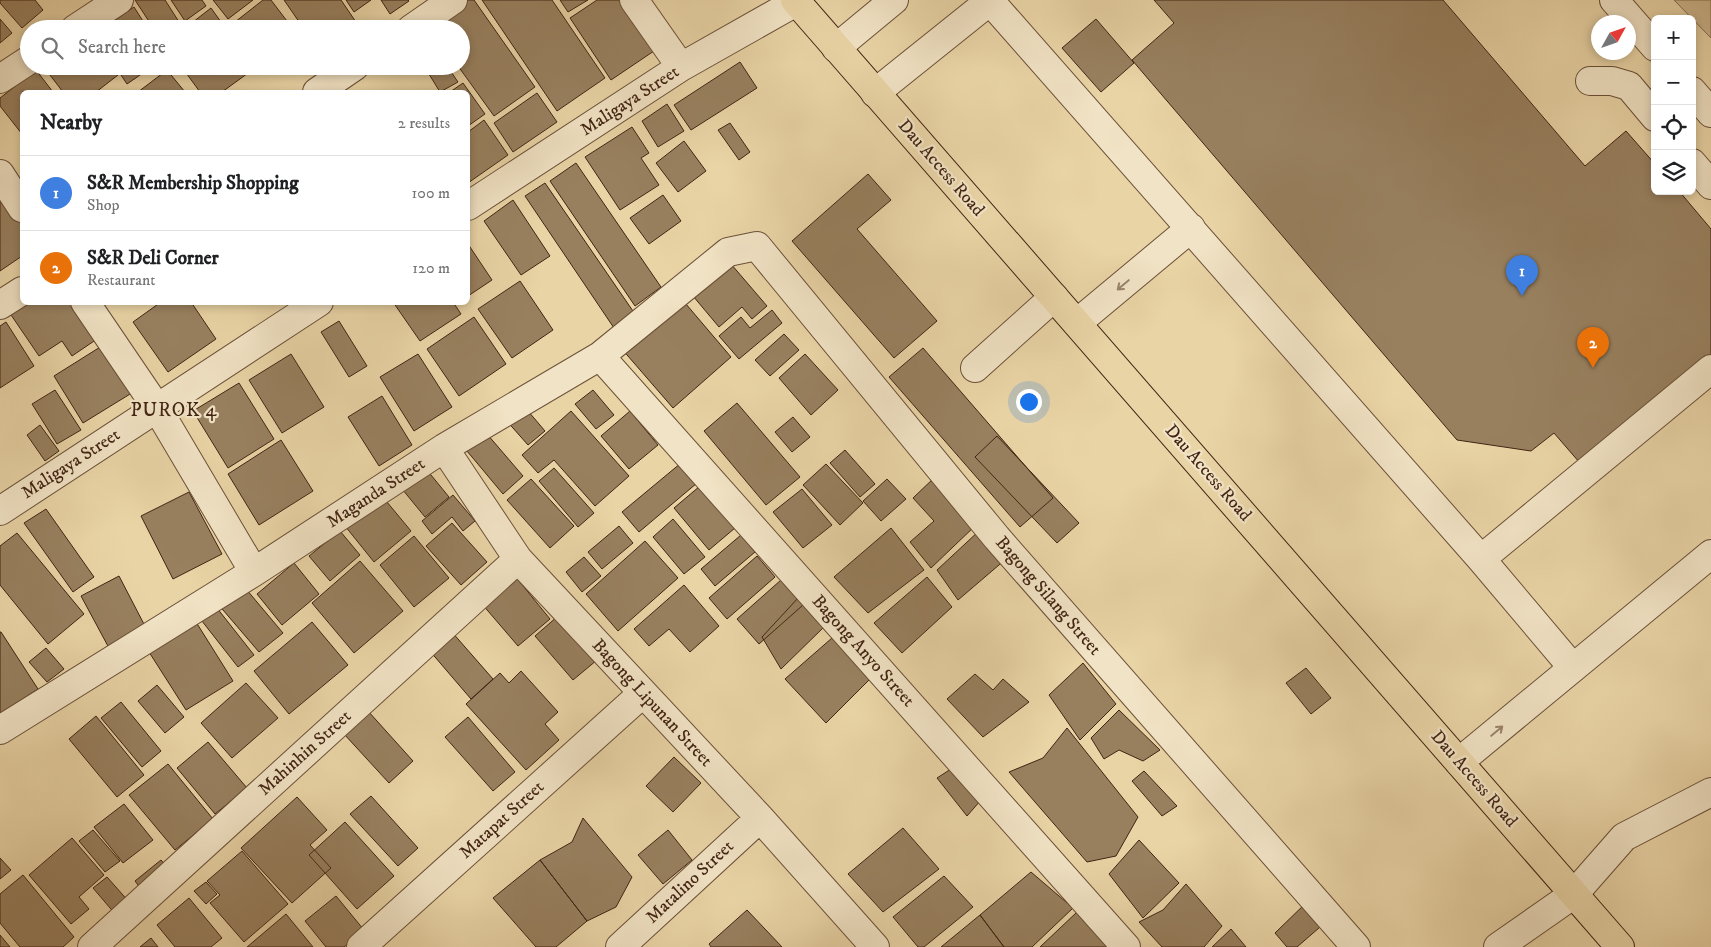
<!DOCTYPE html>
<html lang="en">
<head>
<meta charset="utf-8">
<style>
  :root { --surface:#fff; --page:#f2f2f2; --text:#202124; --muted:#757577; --line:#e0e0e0; --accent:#8f2418 }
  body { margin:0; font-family:"IM FELL DW Pica",serif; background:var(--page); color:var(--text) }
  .controls { position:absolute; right:15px; top:15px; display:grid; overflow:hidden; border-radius:8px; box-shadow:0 2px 8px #0003 }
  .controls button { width:45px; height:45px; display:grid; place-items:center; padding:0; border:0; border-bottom:1px solid var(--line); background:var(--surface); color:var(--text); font:25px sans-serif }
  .compass { position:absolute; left:1591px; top:15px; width:45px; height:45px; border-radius:50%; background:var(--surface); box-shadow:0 2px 8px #0003; rotate:50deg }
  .you { position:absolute; left:1028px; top:401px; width:18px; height:18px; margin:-12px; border:4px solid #fff; border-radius:50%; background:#1a73e8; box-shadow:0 0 0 8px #1a73e833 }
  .badge { display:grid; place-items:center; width:32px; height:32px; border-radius:50%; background:var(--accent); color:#fff; font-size:16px; font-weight:700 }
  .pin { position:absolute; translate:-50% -41px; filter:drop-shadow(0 1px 2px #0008) }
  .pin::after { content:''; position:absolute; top:26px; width:18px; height:15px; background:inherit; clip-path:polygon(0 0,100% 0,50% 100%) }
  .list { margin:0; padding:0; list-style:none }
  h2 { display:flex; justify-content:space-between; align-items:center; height:65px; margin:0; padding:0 20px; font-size:21px }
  h2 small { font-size:16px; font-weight:400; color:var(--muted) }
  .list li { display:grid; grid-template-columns:32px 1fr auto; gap:15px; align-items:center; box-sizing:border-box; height:75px; padding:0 20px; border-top:1px solid var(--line) }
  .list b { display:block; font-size:19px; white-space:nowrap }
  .list p { margin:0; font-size:16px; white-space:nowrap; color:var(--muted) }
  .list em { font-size:16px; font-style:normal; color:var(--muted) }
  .icon { flex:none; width:28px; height:28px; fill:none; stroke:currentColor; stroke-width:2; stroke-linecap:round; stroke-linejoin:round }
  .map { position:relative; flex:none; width:1711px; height:947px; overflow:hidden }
  .search { position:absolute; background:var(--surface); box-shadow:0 2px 8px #0003; left:20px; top:20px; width:450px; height:55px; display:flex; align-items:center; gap:12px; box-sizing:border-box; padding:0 18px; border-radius:28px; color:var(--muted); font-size:19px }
  .panel { position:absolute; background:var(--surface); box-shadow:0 2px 8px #0003; left:20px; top:90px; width:450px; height:215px; border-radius:8px }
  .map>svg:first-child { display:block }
  .green { fill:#ccb68d; stroke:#866d50 }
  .building { fill:#98805f; stroke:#412413 }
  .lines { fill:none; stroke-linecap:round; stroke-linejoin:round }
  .minor-casing { stroke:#6b5038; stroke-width:30 }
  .major-casing { stroke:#412413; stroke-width:30 }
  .minor { stroke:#f1e3c5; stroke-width:28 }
  .major { stroke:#e9d4a6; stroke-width:28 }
  .oneway { stroke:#99846c }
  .labels { text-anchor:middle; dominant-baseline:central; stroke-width:4.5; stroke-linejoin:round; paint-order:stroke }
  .street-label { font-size:18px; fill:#412413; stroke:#f1e3c5 }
  .neighbourhood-label { font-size:19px; letter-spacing:1px; fill:#412413; stroke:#f1e3c5 }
</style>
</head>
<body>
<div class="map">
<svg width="1711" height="947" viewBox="0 0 1711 947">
  <rect width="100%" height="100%" fill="#e9d4a6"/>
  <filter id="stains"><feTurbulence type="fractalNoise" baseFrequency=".004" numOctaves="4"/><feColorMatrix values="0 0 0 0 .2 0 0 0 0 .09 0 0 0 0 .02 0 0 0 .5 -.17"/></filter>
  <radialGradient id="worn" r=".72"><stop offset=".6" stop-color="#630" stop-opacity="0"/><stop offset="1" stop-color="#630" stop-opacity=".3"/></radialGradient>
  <path class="green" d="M1674 0H1711V38Z"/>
  <path class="building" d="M0 0H35L43 10 22 28 0 3Z
    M135 0H165L181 25 176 29H154Z
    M171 0H202L206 6 185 21Z
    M213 0H253L228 19Z
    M263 0H271L293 29H240L235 22Z
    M284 0H341L358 25 353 29H304Z
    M346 0H371L354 12Z
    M381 0H408L409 1 390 14Z
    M462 0H474L535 87 494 116 458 66H461V29H432Z
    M482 0H552L605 78 557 111Z
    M560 0H588L568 12Z
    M597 0H620L654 51 611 80 570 18Z
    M1154 0H1443L1585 166 1626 131 1655 164V191H1679L1711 229V364L1586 470 1554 433 1531 451 1457 440 1132 60 1174 23Z
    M134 7 148 29H102Z
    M211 8 226 29H184Z
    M0 19 12 33 0 43Z
    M1096 19 1134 63 1101 92 1062 48Z
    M740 62 757 88 691 130 674 105Z
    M43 66H111L118 75 96 92H63Z
    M115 66H153L127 84Z
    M181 66H254L255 68 222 92H200Z
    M424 66H447L458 82 440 92Z
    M36 70 53 92H22V134L0 106V98Z
    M167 70 185 92H138Z
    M463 83 485 114 468 126V92H450Z
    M537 93 557 122 513 152 494 123Z
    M667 104 684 131 658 147 642 121Z
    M484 120 508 155 468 183V132Z
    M730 123 750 152 739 160 718 130Z
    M632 127 649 153 641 158 659 185 620 210 585 157Z
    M684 141 706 171 678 192 656 163Z
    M576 163 661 287 635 306 550 181Z
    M868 174 891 200 857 229 937 321 894 358 792 241Z
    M545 183 635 314 614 328 525 196Z
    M0 186 22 220V256L0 271Z
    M663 195 681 221 649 244 630 218Z
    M513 200 550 256 521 275 484 221Z
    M468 244 492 280 468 296Z
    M731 264 767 306 752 319 742 307 719 327 693 296Z
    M520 281 553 330 512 358 478 309Z
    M680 297 731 357 673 408 621 348Z
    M22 302H76L100 337 72 356 62 341 39 356 7 309Z
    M161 302H191L216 339 168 372 133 322Z
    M393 302H453L461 314 420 341Z
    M772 310 782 323 739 359 719 336 741 317 750 328Z
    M474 317 506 364 459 396 427 349Z
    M339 321 367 366 349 377 321 332Z
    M6 322 34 366 0 388V326Z
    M784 334 799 350 770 376 755 360Z
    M105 344 135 391 83 423 54 376Z
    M923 348 1053 498 1020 527 889 377Z
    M291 354 324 407 282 433 249 380Z
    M418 354 452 407 414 431 380 377Z
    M805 354 838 390 811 415 779 378Z
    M239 383 274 439 228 468 193 411Z
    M55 390 81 430 57 444 32 404Z
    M593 390 614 415 596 429 575 404Z
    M382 396 412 445 379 466 348 417Z
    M737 403 800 477 766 505 704 431Z
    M522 404 545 431 528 445 505 419Z
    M571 411 629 476 595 506 554 460 538 473 522 455Z
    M630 411 658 445 629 469 601 436Z
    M793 417 810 437 792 452 775 432Z
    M40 425 59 451 45 461 27 435Z
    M487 434 523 476 503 494 467 451Z
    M997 436 1079 523 1057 543 975 457Z
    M281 440 313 491 259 525 228 474Z
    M845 450 875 484 860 497 830 463Z
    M681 463 697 483 639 532 622 512Z
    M422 464 449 497 425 517 398 484Z
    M826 464 863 503 840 525 803 485Z
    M554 468 594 513 578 527 539 481Z
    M935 477 976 525 931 568 910 542 934 521 913 498Z
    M531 479 574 526 550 548 507 500Z
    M887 479 906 499 881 521 863 501Z
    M700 486 735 528 709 550 674 508Z
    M802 489 832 525 803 548 773 512Z
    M189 492 222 554 173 579 141 516Z
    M453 495 475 521 463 531 452 517 432 534 422 521Z
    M382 496 411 531 374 562 345 526Z
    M46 509 94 577 73 592 24 523Z
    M673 519 705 557 684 574 653 537Z
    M452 523 487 562 461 585 426 546Z
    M619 526 633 543 602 569 588 552Z
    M891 528 924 570 868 613 834 577Z
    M980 530 1006 559 958 600 937 570Z
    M340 531 360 555 330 581 309 556Z
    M17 533 84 614 48 644 0 585V546Z
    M741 535 755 552 715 586 701 569Z
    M414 536 449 578 414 607 380 565Z
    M645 541 678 578 618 631 586 594Z
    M757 556 775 577 727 619 709 598Z
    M584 557 601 576 582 592 566 572Z
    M360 561 403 611 354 653 312 603Z
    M294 563 319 594 282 625 257 594Z
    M119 576 146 628 109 648 81 596Z
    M515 576 550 619 518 646 482 604Z
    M927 577 952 607 902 653 874 623Z
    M781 580 803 605 759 644 737 619Z
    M241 583 283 633 259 652 217 603Z
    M684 585 719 626 690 652 669 629 649 646 634 629Z
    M799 597 825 626 781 669 762 637Z
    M213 603 254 655 238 667 198 616Z
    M558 616 597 660 573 680 535 636Z
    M196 622 233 681 186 710 149 652Z
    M312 622 348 665 289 714 254 671Z
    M451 631 493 679 471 699 429 650Z
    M0 632H1L38 689 0 714Z
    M832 638 871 678 826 723 785 679Z
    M46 648 64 669 47 682 29 662Z
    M1083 663 1116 704 1080 740 1049 695Z
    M1306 668 1331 698 1311 714 1286 683Z
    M521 671 558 712 545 724 559 740 526 770 466 704 500 673 509 683Z
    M975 674 993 690 1003 679 1029 702 983 737 947 699Z
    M246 683 278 718 232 758 201 723Z
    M157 685 184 717 165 733 138 701Z
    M121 702 161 751 142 767 101 718Z
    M1119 710 1160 750 1143 761 1119 750 1104 759 1091 738Z
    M368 711 413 761 389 783 344 734Z
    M96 716 144 775 117 797 69 739Z
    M468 717 515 772 493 791 445 737Z
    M1067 728 1138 817 1116 856 1087 862 1009 772 1043 758Z
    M208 742 247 788 215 814 177 768Z
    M674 757 701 783 673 812 646 786Z
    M168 764 213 819 175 850 129 795Z
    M951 769 981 800 967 816 937 778Z
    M1144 771 1177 806 1162 816 1132 781Z
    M371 796 418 848 398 866 350 814Z
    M297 797 327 830 310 845 331 868 292 903 241 848Z
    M124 804 153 840 123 863 94 827Z
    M583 818 632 877 616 907 587 921 540 860 572 842Z
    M345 822 394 876 357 909 309 855Z
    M903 828 939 869 883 912 848 874Z
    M93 830 120 861 105 872 79 841Z
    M668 830 692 860 663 884 638 855Z
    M72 838 104 875 79 897 89 909 71 924 29 875Z
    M1139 840 1179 883 1143 918 1109 874Z
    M242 851 288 904 244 942 210 903 220 895 207 881Z
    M0 858 11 870 0 879Z
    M161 860 172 873 145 894 135 881Z
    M540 860 587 921 556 947H536L493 898Z
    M1031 872 1073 908 1032 947H1004L980 915Z
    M23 875 74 937 63 947H20L0 923V894Z
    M944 876 973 907 924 947H918L893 917Z
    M107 877 130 903 116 915 93 888Z
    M206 882 217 894 206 904 194 891Z
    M1186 884 1222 926 1204 947H1162L1139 922 1163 910Z
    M336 896 364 930 344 947H326L305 921Z
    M189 898 222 938 211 947H175L157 925Z
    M1309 900 1327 921 1297 947H1287L1275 933Z
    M747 910 782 947H711L709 944Z
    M1077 912 1111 947H1040Z
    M286 914 313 947H247Z
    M980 915 1004 947H941Z
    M1231 929 1246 947H1212Z
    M0 935 10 947H0Z
    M151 938 158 947H140Z"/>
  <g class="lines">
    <defs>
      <path id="minor" d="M634 0 681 67
        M1614 0 1655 47
        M990 1 1481 559 1573 668
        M75 29 119 0
        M411 29 453 0
        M836 48 894 0
        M0 79 29 60
        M1590 81H1612L1629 86 1655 117
        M1692 91 1711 113
        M317 92 355 66
        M875 93 991 0
        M1692 163 1711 185
        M0 174 22 208
        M468 206 681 67 796 2
        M85 302 157 408 254 572
        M0 305 22 291
        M1077 323 1191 228
        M600 356 1126 947
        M975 368 1054 297
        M444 448 518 559 760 818 875 947
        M0 511 319 302
        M1481 559 1711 369
        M0 730 254 572 444 448 600 356 728 252 757 246 997 538 1356 947
        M1459 762 1711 554
        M92 947 518 559
        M361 947 643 693
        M620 947 760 818
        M1498 947 1574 894 1624 837 1711 792"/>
      <path id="major" d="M795 0 1620 947"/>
    </defs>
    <use href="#minor" class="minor-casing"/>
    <use href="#major" class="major-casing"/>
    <use href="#minor" class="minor"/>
    <use href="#major" class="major"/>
  </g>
  <defs><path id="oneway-shaft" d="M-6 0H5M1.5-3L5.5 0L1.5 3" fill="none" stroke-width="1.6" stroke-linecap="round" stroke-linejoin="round" transform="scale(1.25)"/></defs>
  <g class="oneway">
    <use href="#oneway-shaft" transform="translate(1123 285) rotate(140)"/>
    <use href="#oneway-shaft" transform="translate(1497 731) rotate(-40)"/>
  </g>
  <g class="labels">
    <g class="street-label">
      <text transform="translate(630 101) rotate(-33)">Maligaya Street</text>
      <text transform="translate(941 168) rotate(49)">Dau Access Road</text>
      <text transform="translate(71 464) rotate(-33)">Maligaya Street</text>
      <text transform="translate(1208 473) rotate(49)">Dau Access Road</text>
      <text transform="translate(376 493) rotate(-33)">Maganda Street</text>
      <text transform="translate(1048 596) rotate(49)">Bagong Silang Street</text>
      <text transform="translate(863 651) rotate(48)">Bagong Anyo Street</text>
      <text transform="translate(652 703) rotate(47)">Bagong Lipunan Street</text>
      <text transform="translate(305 753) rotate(-42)">Mahinhin Street</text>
      <text transform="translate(1474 779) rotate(49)">Dau Access Road</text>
      <text transform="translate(502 820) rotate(-42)">Matapat Street</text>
      <text transform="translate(690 882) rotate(-43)">Matalino Street</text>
    </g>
    <g class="neighbourhood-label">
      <text x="174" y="410">PUROK 4</text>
    </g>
  </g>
  <rect width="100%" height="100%" filter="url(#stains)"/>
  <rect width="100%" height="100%" fill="url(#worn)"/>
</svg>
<div class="controls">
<button>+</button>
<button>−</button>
<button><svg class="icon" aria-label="locate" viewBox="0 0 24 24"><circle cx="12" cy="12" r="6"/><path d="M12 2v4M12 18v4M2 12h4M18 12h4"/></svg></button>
<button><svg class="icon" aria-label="layers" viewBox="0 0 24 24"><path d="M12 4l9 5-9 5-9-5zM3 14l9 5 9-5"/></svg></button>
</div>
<svg class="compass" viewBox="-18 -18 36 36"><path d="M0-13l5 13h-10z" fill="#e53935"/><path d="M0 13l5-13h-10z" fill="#757577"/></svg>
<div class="you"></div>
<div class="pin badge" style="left:1522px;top:296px;background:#3f7fe0">1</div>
<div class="pin badge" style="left:1593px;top:368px;background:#e8710a">2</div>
<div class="search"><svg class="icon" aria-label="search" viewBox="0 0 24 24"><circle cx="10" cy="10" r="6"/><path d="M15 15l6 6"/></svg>Search here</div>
<section class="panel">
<h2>Nearby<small>2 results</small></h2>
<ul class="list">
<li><span class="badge" style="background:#3f7fe0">1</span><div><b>S&amp;R Membership Shopping</b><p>Shop</p></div><em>100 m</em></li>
<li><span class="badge" style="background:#e8710a">2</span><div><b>S&amp;R Deli Corner</b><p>Restaurant</p></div><em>120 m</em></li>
</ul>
</section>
</div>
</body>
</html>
